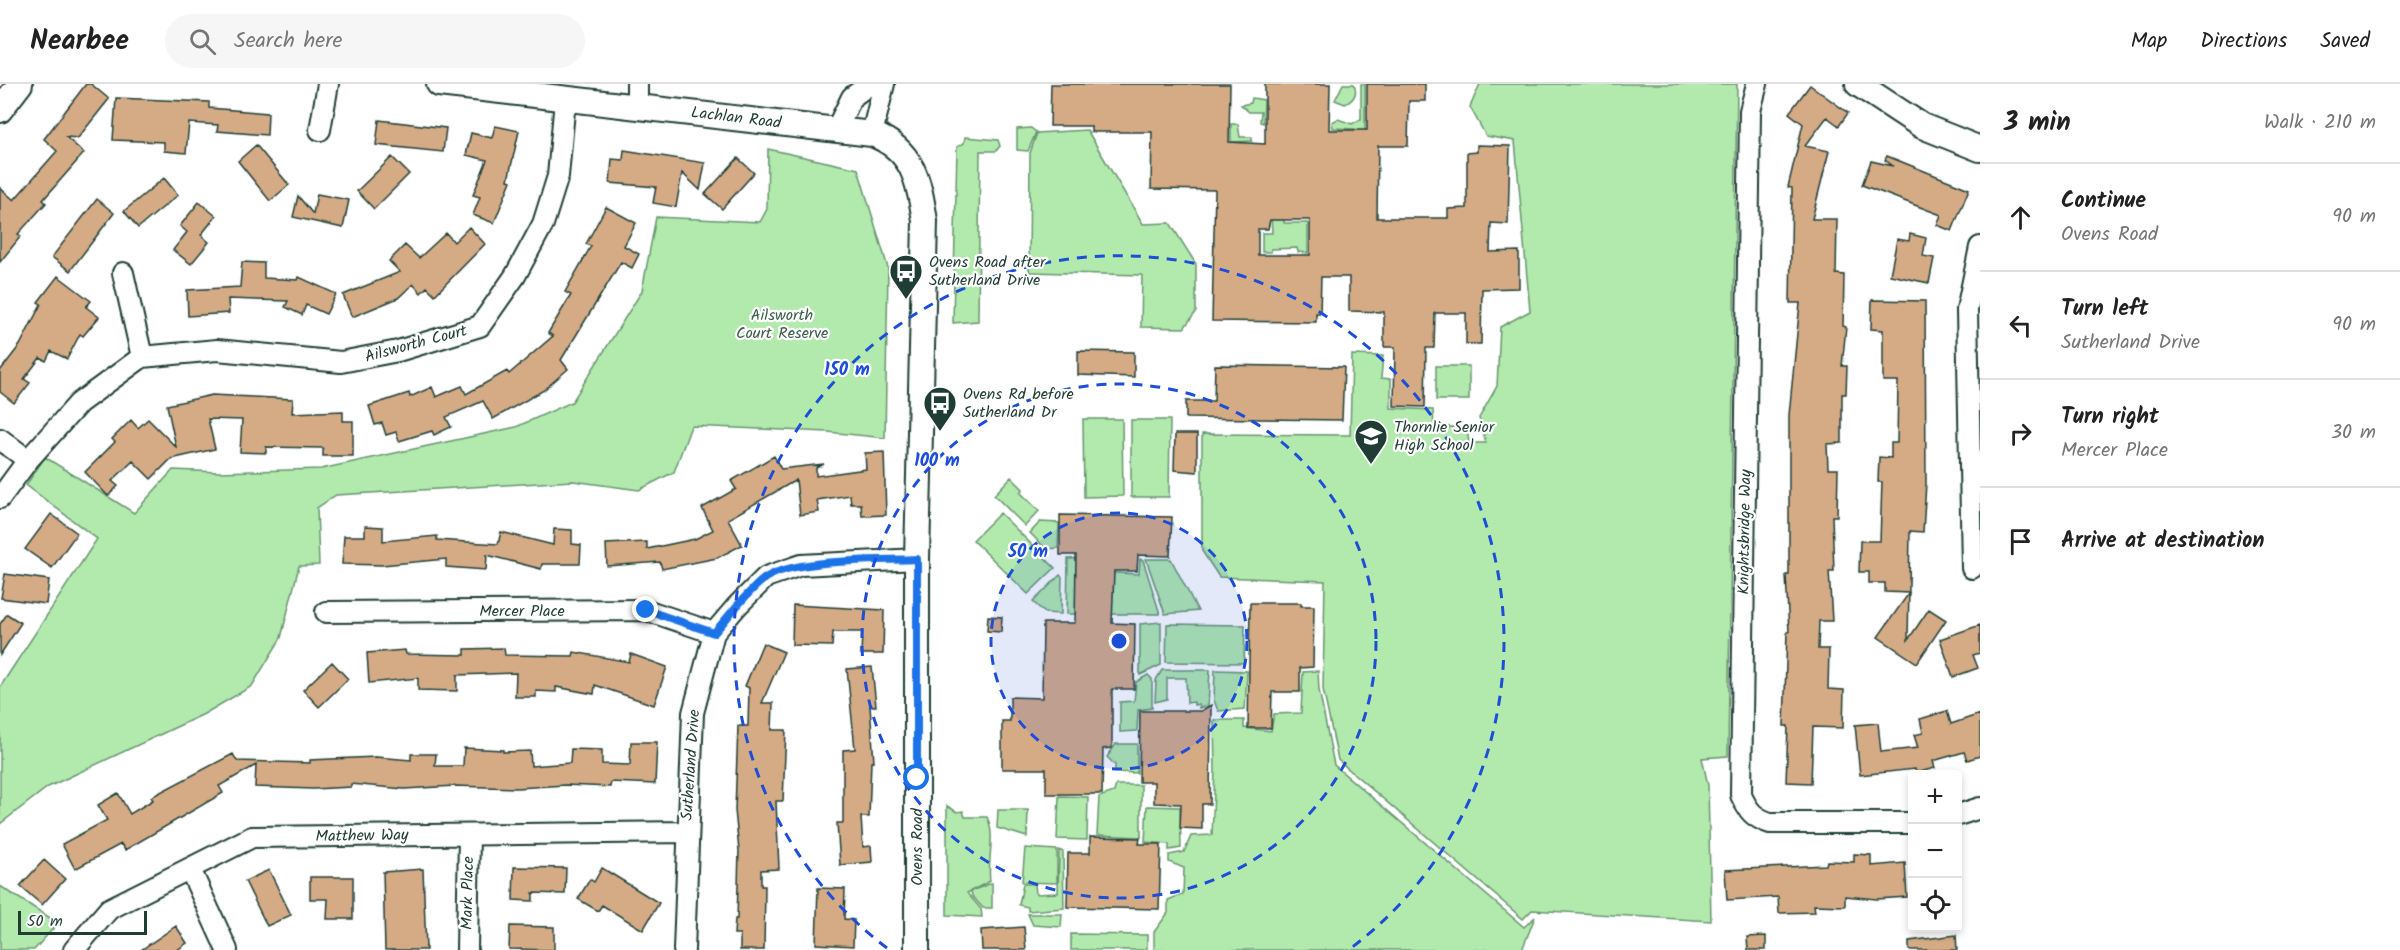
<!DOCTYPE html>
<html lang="en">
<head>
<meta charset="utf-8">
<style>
  :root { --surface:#fff; --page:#f6f6f6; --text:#222; --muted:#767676; --line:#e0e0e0 }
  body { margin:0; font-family:Kalam,sans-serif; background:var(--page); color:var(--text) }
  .controls { position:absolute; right:18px; bottom:18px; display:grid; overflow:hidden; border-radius:6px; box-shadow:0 3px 9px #0003 }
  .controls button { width:54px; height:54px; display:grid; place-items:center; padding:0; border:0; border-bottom:2px solid var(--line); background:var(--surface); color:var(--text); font:30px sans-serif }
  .scale { position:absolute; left:18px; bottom:15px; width:129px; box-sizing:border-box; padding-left:6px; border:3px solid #1f3d34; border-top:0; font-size:16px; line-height:21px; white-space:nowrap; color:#1f3d34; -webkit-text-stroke:4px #fff; paint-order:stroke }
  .stop { position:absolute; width:18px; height:18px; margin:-14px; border:4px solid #1a73e8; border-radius:50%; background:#fff }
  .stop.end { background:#1a73e8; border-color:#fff; box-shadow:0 2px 6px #0008 }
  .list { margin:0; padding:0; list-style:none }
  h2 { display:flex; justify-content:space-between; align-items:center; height:78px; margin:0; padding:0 24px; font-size:26px }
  h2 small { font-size:20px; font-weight:400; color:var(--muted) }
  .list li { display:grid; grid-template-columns:39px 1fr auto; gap:18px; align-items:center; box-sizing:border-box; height:108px; padding:0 24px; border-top:2px solid var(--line) }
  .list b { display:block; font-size:22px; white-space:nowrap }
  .list p { margin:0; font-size:20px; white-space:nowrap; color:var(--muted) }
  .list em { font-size:20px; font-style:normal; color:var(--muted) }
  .icon { flex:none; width:33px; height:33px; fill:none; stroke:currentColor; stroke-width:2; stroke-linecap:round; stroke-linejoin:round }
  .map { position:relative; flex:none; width:1980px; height:866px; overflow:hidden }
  header { display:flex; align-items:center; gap:36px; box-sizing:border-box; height:84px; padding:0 30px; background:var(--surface); border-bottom:2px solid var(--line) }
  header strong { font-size:28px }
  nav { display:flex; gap:33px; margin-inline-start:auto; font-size:21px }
  .search { width:420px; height:54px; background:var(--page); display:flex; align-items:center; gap:15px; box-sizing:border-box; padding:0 21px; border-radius:33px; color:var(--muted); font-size:22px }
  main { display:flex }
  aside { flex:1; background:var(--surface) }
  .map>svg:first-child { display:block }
  .green { fill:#b2eaad; stroke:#689470; stroke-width:1.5 }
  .building { fill:#d5ab86; stroke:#1f3d34; stroke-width:1.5; fill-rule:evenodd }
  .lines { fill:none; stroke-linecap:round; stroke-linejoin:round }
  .minor-casing { stroke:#1f3d34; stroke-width:24 }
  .tertiary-casing { stroke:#1f3d34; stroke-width:28 }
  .minor { stroke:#fff; stroke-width:20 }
  .tertiary { stroke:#fff; stroke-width:24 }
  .route { stroke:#1a73e8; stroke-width:8 }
  .ring { fill:none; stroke:#1d4ed8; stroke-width:3; stroke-dasharray:10 8 }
  .labels { text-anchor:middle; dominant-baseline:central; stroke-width:4.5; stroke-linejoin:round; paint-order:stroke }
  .street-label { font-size:16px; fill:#1f3d34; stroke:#fff }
  .poi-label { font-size:16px; fill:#1f3d34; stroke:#fff; text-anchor:start }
  .park-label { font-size:16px; fill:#3c604c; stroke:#fff }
  .centre { fill:#1d4ed8; stroke:#fff; stroke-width:3 }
  .ring-label { font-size:18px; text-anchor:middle; font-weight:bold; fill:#1d4ed8; stroke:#fff; stroke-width:4.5; stroke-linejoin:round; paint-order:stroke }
</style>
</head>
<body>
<header>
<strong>Nearbee</strong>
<div class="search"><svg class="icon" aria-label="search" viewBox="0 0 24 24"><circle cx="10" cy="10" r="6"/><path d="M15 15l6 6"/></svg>Search here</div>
<nav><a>Map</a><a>Directions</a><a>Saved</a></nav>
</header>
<main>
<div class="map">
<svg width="1980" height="866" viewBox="0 0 1980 866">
  <rect width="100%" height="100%" fill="#fff"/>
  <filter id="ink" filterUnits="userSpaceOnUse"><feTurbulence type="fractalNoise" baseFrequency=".0167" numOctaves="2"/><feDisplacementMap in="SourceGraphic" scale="12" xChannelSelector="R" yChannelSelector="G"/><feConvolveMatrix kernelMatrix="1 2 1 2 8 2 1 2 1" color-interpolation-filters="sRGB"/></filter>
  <g filter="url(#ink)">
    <path class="green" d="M1343 0H1354C1358 9 1354 16 1345 20L1335 16Z
      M1361 0H1365V51H1356L1355 45 1333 44 1332 38 1338 35 1352 40 1361 35Z
      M1480 0H1737L1728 672 1702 674 1708 701 1711 837 1532 826 1523 835 1338 676 1323 605 1325 497 1219 493 1202 467V350L1350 351 1352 271 1383 272 1381 294 1391 295V324L1433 326 1434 342 1467 344 1469 359H1486L1479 334 1497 302 1500 243 1530 227 1515 57 1486 52 1470 23Z
      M1252 14 1264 16 1263 39 1260 38 1261 28H1249L1241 21 1251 19Z
      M1231 40H1238L1240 53H1252V57L1231 58Z
      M1031 44 1036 48 1028 67 1017 66V45Z
      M1087 46 1143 140 1170 139 1196 180V228L1184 244 1141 243 1142 191 1030 188 1029 185 1030 69 1037 49Z
      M965 53 998 56 1000 62 996 67H980L978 237 953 239 957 63 964 59Z
      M768 65 858 85 888 184 885 354 828 348 691 342 674 388 639 406 573 397 336 411 317 424 319 481 299 482 281 554 252 602 204 630 48 703 0 740V603L97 455 26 401 45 373 134 429 173 386 219 388 321 385 516 343 572 318 642 207 656 133 760 138 767 125Z
      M1271 128H1284V139H1308V169L1298 168 1297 164 1271 165V168H1262V149H1272Z
      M1436 282H1469V316H1436Z
      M1083 335H1122L1123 412 1084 413Z
      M1131 336H1170L1169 413H1131Z
      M1011 393 1023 405 1020 408 1039 427 1025 442 994 411Z
      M1000 429 1055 484 1028 510 973 456Z
      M1040 438 1059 439 1058 464 1046 465 1030 449Z
      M1092 474 1093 488 1139 490 1140 475 1143 476 1160 530H1067L1068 475Z
      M1146 475H1171L1198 527 1165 530Z
      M1060 491 1062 493 1061 530 1045 529 1033 518Z
      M1161 538V581L1140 591V540Z
      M1167 540 1245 541 1244 579 1166 578Z
      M1162 586H1210L1208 622 1199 624V620L1194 621V618L1187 619 1186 594H1167V615L1155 618 1156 596Z
      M1215 586 1247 587 1245 625 1218 627 1214 616Z
      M1318 587 1319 606 1334 681 1524 843 1535 833 1522 866H1154V848L1168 829V816L1183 810 1184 784 1169 778V771L1184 768 1191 752 1212 751 1215 686 1214 636H1244V644L1271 647 1274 630 1301 629 1303 588Z
      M1148 591 1152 595V624L1138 626 1137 647 1120 648V618L1134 617 1136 598Z
      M1116 660H1137V689L1115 688V681L1107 673Z
      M1116 701H1141V753L1097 751 1099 713 1114 708Z
      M1059 712 1088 713 1087 756 1057 755Z
      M947 722 957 728 963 727 965 733H987C996 751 987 776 990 797L967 809 981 825 982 833 947 831Z
      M1147 722 1180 723 1181 764 1169 766V760L1145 758Z
      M998 726H1028L1027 753 997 744Z
      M1025 764 1057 766V799L1022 798Z
      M1059 766 1063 768 1064 824 1028 827V823L1019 821 1023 800H1035L1036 810 1058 809Z
      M992 799V824H983L972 812 971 807Z
      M0 802 58 839 34 866H0Z
      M1028 830H1062L1061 843 1033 841Z
      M1071 850 1147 851V866H1071Z"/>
    <path class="building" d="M86 0H91L109 15 78 54 66 53 84 69 43 116 46 119 18 150 21 152 0 178V104L14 116 57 67 44 55Z
      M1051 0H1230L1229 58 1265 60V0H1330L1329 46H1367V0H1425V17H1409L1408 62H1378L1377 134H1448V125L1467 124V69L1477 68V61L1510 62 1508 140 1491 139 1490 168 1519 167V204L1482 205 1481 260H1466V229H1435L1434 264H1426L1425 323 1394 322 1395 263H1384V228L1349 227V193H1321L1320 229H1316V238L1212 237 1215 106 1151 105 1152 48H1091V42H1050ZM1270 136H1310V171H1258V145H1268Z
      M1810 1 1848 29 1839 42 1827 33 1805 62 1829 67 1812 135H1837L1836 190 1844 191 1843 242 1846 243 1842 282H1847L1846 310H1842V359L1827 360 1828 385H1838L1837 432H1832L1834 487H1829L1832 537H1819L1818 565H1829L1828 605 1844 606 1843 644 1813 643 1811 699 1786 698 1788 642H1784L1787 548H1789L1786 491H1789V331L1800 219H1790L1792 104 1788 103 1803 40 1789 29Z
      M116 14 209 18V24L268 29 267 51 217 47 218 41 189 39 186 69 164 67V58L113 56Z
      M379 36 446 44 443 68 376 61Z
      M495 42 519 47 508 96 511 97 494 139 473 131 480 113 473 111 487 76 466 71 471 49 492 54Z
      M256 61 289 101 270 117 238 77Z
      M624 66 705 79 700 106 682 89 676 123 653 119 656 103 610 99 612 75 623 76Z
      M1887 72 1969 105 1952 147 1937 141 1941 131 1862 101 1871 77 1893 82 1885 76Z
      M392 73 409 90 374 125 357 107Z
      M738 74 754 89 722 125 705 110Z
      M164 94 178 111 138 144 124 127Z
      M317 110 349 116 343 144 293 133 298 112 313 130Z
      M97 115 114 129 70 187 52 173Z
      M199 118 216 132 201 151 209 158 191 180 173 166 187 148 180 142Z
      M606 123 636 139 624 162 639 170 632 184 621 178 561 276 568 285 544 306 493 335 483 317 446 333 451 343 434 351 432 347 399 357 396 348 386 351 382 339 375 341 369 322 409 309 410 313 432 303 436 313 462 302 466 310 507 287 509 290 553 252 548 249 571 211 565 208 591 162 586 160Z
      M469 143 485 160 435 211 427 203 421 209 413 200 398 214 352 233 343 211 400 188 389 177 405 161 419 174 446 149 454 158Z
      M1910 150 1926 154 1923 172 1934 174 1929 199 1890 191 1897 155 1909 157Z
      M242 178 264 179V194L298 196 299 193 336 210 326 230 306 221 302 231 285 223 288 217 228 215 229 229 188 232 187 206 240 203Z
      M58 192 91 217 86 223 99 233 83 252 80 250 67 275 51 267 46 277 40 274 24 295 30 299 14 319 0 308V287L20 261 41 220 38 218Z
      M1872 216 1925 217 1926 399 1923 448 1910 447 1908 556 1929 525 1946 536 1917 579 1878 553 1909 509 1885 508V499H1869V488H1859L1860 457H1880L1882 398H1878L1879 373 1891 374V359H1897L1898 297H1883V246L1871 245Z
      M1078 267 1134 268V293L1078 291Z
      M1215 281 1344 283 1342 336 1186 334V317H1214Z
      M212 311 293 315 292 329 343 327V337H353V372H323V364L266 363V369L240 368 242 336 208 335 215 365 171 375 151 395 133 377 112 397 118 402 108 412 85 388 115 358 112 355 131 336 138 344 148 335 176 363 167 321Z
      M1175 350H1197V388L1174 386Z
      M884 368 886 431 862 432 861 420H851L850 411 817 416 819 428 800 431 796 396 728 435 742 461 717 474 662 485 660 478 607 482 606 460 647 458V465L695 455 713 446 702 424 736 405 731 397 774 372 781 385 824 380 816 384V392L866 385 865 369Z
      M51 430 77 449 52 484 25 465Z
      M1060 431 1172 433 1170 472 1138 471 1137 487H1114L1112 539 1135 540 1134 605H1112V664L1103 665 1102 710H1046V685H1002V637H1010V613L1042 614 1043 539H1075L1076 471H1060Z
      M365 442 383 443V457L437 452V456L498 460 501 448 553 461 554 445 572 446V460L581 461 580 480H542L541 485 487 471 486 486 446 483V475L382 481 342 480 344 452H365Z
      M5 490 49 496 46 520 1 514Z
      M1250 519H1301V522H1314L1313 583 1300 584V608H1272L1271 644H1248Z
      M793 521 884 526 883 570H861L862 548H833L832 562 792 561Z
      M7 530 21 539 0 571V540Z
      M988 532 1002 533 1001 548 987 547Z
      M1980 541V569L1973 571 1978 584 1953 593 1940 555Z
      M763 559 784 568 762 619H773L772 646H786L783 717H776L779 785 761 786V802H765L764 866H740V850H734L735 835H737L739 767 735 726 738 642H748L749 604 745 602Z
      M504 564 505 571 573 572 574 568 629 578 631 570 667 583 654 621 595 601 594 610 556 603V608L536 607V613H515L516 589 457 591V607L418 606V594L369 599 367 569 405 566 406 570 465 571V565Z
      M332 578 348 595 319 623 303 606Z
      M872 583 876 622H870L874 678H871L869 733H861L863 763 871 762 872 778 840 781 837 739H843V666L855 665 847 585Z
      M1211 621 1210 720H1202V745L1180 744 1181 720 1154 719V698H1139L1140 627H1201Z
      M1947 627 1951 640 1980 630V672L1967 676 1964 668 1933 677 1935 684 1916 689 1915 685 1860 691 1855 641 1878 639 1881 668 1918 664 1914 651 1923 649 1920 635Z
      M631 658H657L655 700 611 698 610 703 565 701 517 704 455 702 404 705 351 700V703L313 705 255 703 256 681 219 702 223 709 125 766 121 760 75 785 62 760 107 736 98 721 118 709 130 730 153 716 151 713 233 670 237 677 310 679V676L376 673 411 676V670H436L435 682H463L464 664 503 666V668L530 667 531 682 570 679 571 665 602 666V680L630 681Z
      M1090 753 1140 754 1139 760H1161L1159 825 1067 823 1068 769H1090Z
      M1854 770 1871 771V782L1905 779 1907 813 1877 815 1845 812V822L1814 821 1815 828 1779 829 1778 813 1727 816 1725 786 1826 781 1827 777 1854 778Z
      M44 776 65 795 42 821 20 802Z
      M514 783 566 784 565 810 533 809V817L513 816Z
      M602 784 659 819 643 846 602 821 598 827 578 815 590 795 594 798Z
      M423 785 426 866H385L383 788Z
      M269 786 291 831 267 842 245 797Z
      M310 793H353V835H327L328 815H310Z
      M818 804 845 805 844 835 854 836 853 862 816 860Z
      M176 842 187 859 177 866H141Z
      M510 842 554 843V866L509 865Z
      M1024 843 1026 866H982L981 846Z
      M1956 851 1957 866H1909V857Z
      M1766 852V866H1748L1747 853Z"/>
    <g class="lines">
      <defs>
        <path id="minor" d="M637 0V22
          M1757 0 1750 27 1741 711C1748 727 1754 734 1770 739H1912
          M320 46 328 0
          M836 46 852 13 870 0
          M872 50 884 0
          M123 189 142 273
          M0 355 28 376
          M0 414 28 376 79 319 142 273 217 266 341 278 398 267 480 242 515 192 543 140 558 92 565 16
          M1972 484 1967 226 1980 163
          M326 528 646 526 714 549
          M1958 731 1980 724
          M190 785 227 866
          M74 866 109 825 252 753 687 748
          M467 866 469 751
          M684 866 693 629 714 549 737 522 766 493 801 481 917 475"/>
        <path id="tertiary" d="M439 0 872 50C913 65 919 97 925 137L917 475V866
          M1858 0 1922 42 1980 65
          M0 26 20 0"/>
      </defs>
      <use href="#minor" class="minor-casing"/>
      <use href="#tertiary" class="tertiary-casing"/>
      <use href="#minor" class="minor"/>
      <use href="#tertiary" class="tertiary"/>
    </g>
  </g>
  <g class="lines" filter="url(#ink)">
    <path class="route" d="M646 526 714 549C730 531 745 510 764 495 791 474 881 477 917 475V694"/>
  </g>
  <circle cx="1119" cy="557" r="128" fill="#1d4ed8" fill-opacity=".12"/>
  <g class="ring">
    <circle cx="1119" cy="557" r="128"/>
    <circle cx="1119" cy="557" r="257"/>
    <path d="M887 864A385 385 0 1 1 1351 864"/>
  </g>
  <defs>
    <symbol id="bus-pin" viewBox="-11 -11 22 30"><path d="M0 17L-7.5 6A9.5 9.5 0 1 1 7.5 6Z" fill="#1f3d34" stroke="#fff"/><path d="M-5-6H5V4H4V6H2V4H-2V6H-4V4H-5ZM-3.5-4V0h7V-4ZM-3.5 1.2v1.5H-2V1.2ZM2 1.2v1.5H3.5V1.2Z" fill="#fff"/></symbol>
    <symbol id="school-pin" viewBox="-11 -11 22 30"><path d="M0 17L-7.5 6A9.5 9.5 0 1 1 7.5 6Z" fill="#1f3d34" stroke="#fff"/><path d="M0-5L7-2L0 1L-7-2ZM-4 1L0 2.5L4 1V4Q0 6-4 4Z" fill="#fff"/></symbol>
  </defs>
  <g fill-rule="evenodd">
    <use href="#bus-pin" x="887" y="168" width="38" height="52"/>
    <use href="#bus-pin" x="921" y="300" width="38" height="52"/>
    <use href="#school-pin" x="1352" y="333" width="38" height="52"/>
  </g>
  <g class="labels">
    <g class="street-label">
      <text transform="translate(736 34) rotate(7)">Lachlan Road</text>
      <text transform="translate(416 260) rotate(-15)">Ailsworth Court</text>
      <text transform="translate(1745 448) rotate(-89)">Knightsbridge Way</text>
      <text x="522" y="527">Mercer Place</text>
      <text transform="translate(691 681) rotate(-86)">Sutherland Drive</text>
      <text transform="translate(362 752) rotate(-1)">Matthew Way</text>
      <text transform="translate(917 763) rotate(-90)">Ovens Road</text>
      <text transform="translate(468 809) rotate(-89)">Mark Place</text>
    </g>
    <g class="poi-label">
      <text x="929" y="178">Ovens Road after<tspan x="929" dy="18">Sutherland Drive</tspan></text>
      <text x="963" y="310">Ovens Rd before<tspan x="963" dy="18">Sutherland Dr</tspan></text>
      <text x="1394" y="343">Thornlie Senior<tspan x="1394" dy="18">High School</tspan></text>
    </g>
    <g class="park-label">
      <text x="782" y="231">Ailsworth<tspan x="782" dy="18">Court Reserve</tspan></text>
    </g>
  </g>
  <circle cx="1119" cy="557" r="9" class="centre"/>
  <g class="ring-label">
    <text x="847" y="291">150 m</text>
    <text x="937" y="382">100 m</text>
    <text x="1028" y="473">50 m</text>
  </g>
</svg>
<div class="controls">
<button>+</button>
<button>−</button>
<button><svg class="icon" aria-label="locate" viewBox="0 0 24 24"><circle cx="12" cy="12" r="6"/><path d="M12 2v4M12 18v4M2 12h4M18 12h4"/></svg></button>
</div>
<div class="scale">50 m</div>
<div class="stop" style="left:917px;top:694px"></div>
<div class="stop end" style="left:646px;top:526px"></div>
</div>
<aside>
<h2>3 min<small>Walk · 210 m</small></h2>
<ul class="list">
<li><svg class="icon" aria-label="ahead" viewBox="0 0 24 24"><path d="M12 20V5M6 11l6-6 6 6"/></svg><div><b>Continue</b><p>Ovens Road</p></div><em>90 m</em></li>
<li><svg class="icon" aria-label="left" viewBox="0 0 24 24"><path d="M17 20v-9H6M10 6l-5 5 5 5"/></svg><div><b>Turn left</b><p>Sutherland Drive</p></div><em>90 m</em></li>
<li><svg class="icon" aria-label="right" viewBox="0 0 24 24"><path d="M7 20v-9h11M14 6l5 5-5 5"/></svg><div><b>Turn right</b><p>Mercer Place</p></div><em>30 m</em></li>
<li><svg class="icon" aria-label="arrive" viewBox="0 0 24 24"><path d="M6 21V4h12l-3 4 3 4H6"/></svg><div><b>Arrive at destination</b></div></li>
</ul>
</aside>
</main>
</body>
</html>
